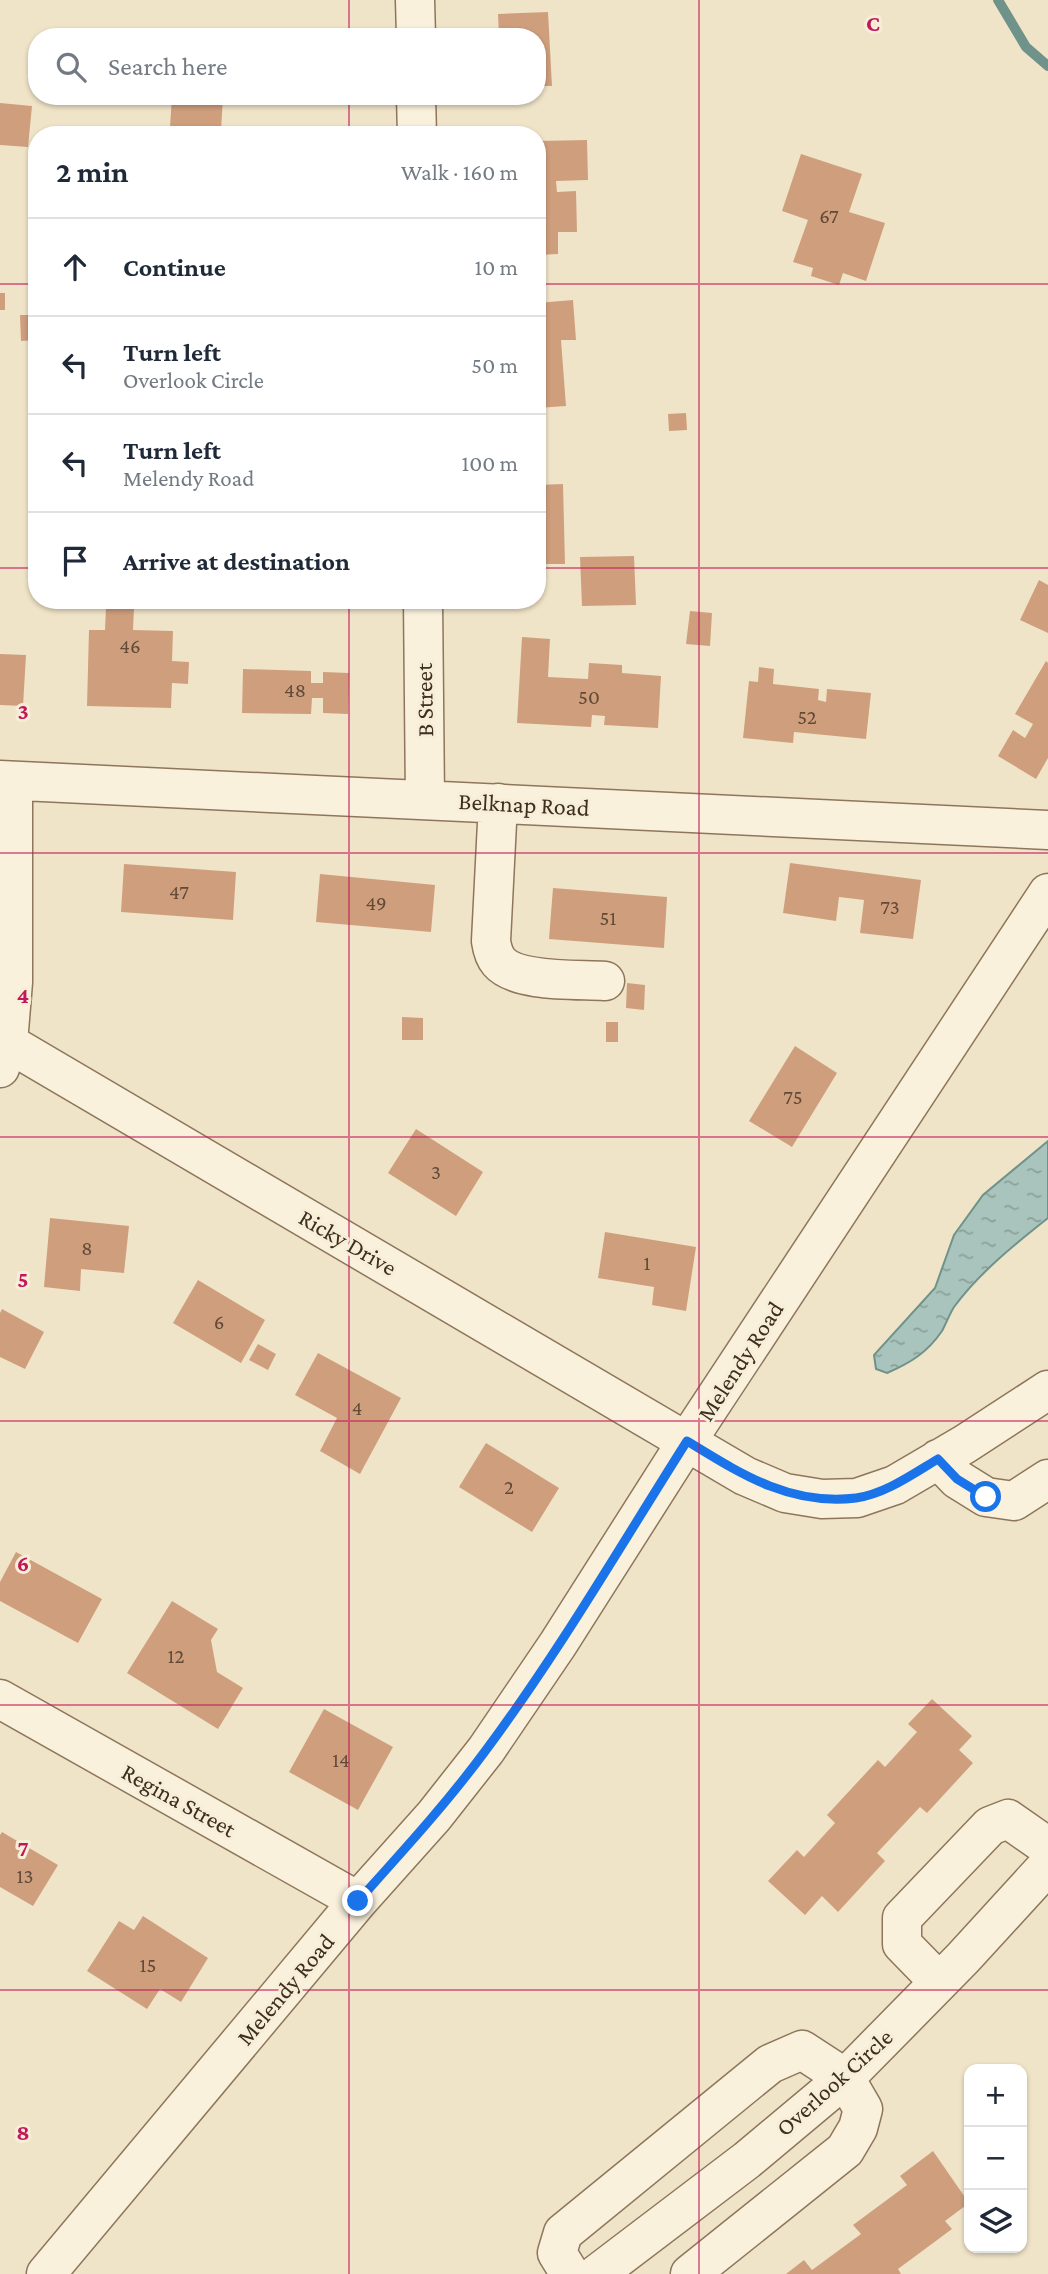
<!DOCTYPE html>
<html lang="en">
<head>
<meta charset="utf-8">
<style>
  :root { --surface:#fff; --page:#f6f6f7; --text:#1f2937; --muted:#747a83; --line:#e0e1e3 }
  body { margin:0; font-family:"Crimson Pro",serif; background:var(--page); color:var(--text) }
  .controls { position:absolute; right:21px; bottom:21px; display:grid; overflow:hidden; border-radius:14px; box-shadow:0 2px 5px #0004 }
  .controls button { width:63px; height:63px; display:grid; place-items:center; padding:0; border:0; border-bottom:2px solid var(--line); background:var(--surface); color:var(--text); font:35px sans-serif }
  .stop { position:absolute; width:21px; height:21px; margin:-16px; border:5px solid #1a73e8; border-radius:50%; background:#fff }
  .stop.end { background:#1a73e8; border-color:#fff; box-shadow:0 2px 7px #0008 }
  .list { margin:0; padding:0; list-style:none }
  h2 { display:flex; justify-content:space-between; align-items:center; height:91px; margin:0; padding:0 28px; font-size:30px }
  h2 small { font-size:23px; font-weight:400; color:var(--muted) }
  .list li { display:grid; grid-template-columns:46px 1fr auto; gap:21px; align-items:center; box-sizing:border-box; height:98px; padding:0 28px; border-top:2px solid var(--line) }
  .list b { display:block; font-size:26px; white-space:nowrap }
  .list p { margin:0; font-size:23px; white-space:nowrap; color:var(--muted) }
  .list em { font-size:23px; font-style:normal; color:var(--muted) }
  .icon { flex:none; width:38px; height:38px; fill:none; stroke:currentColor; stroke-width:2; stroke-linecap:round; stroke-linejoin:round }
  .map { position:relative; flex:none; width:1048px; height:2274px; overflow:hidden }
  .search { position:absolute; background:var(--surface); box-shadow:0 2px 5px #0004; left:28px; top:28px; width:518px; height:77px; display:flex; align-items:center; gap:18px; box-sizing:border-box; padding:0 24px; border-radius:28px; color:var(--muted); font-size:26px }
  .panel { position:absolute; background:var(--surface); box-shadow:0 2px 5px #0004; left:28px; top:126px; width:518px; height:483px; border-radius:28px }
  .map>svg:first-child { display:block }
  .water { fill:url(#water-ripples); stroke:#6f938a; stroke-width:2 }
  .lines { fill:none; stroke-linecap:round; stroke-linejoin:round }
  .stream { stroke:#6f938a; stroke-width:10 }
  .building { fill:#cf9f7d }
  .minor-casing { stroke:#8d765c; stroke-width:41 }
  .minor { stroke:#faf1dc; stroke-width:38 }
  .route { stroke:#1a73e8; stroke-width:9 }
  .grid { fill:none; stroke:#c2185b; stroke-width:2; stroke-opacity:0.55 }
  .labels { text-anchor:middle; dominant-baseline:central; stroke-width:6; stroke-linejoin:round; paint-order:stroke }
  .number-label { font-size:21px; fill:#624a37 }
  .street-label { font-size:24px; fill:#3d2e20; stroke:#f7eed8 }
  .grid-label { font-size:23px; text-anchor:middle; font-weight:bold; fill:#c2185b; stroke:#f7eed8; stroke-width:6; stroke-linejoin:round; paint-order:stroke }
</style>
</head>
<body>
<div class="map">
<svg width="1048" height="2274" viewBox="0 0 1048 2274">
  <defs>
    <pattern id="water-ripples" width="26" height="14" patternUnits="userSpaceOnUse" patternTransform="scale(1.75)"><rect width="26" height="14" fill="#a9c4bc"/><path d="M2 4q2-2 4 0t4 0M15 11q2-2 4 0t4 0" fill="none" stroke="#8ba098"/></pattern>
  </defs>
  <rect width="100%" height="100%" fill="#f0e4c8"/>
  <path class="water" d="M1048 1141V1218C1015 1244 979 1273 954 1307 949 1315 946 1324 942 1331 927 1353 910 1363 887 1373L876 1369 874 1355 935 1288 954 1235 983 1195Z"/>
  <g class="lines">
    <path class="stream" d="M998 0 1026 47 1048 66"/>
  </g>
  <path class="building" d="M548 12 552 86H537V37H499L498 14Z
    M172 96H223L221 131 170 127Z
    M0 103 32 106 28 147 0 145Z
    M587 140 588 180 556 181 557 192 576 191 577 232H558V254L537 255V141Z
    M801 154 862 174 849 212 885 223 866 281 843 273 839 285 811 276 813 268 793 262 808 220 782 211Z
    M0 293H5V310H0Z
    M573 300 576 340H561L566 406 537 408V303Z
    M20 315H37V340L21 341Z
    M686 413 687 430 669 431 668 414Z
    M563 484 565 564H537V485Z
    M634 556 636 605 582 606 580 557Z
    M1039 580 1048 585V633L1020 620Z
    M106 607 134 608 133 630 173 631 172 661 189 662 188 684 172 683 171 708 87 706 89 630H105Z
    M690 611 712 613 710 646 686 644Z
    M522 637 550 639 548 677 588 679 589 663 622 665V673L661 676 658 728 604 725 605 716 592 715 591 727 517 723Z
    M0 654 26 655 23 706 0 705Z
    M1046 661 1048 663V758L1036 779 998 756 1013 730 1025 738 1033 724 1015 714Z
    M759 667 774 669 773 684 819 689 818 700 826 702 827 689 871 693 866 739 794 732 793 743 743 738 749 681 758 682Z
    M243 669 311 671V683H323V672L349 673 348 714 323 713V698H312L311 714 242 713Z
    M790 863 921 880 913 939 860 933 864 900 839 897 836 921 783 913Z
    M124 864 236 872 233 920 121 912Z
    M320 874 435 885 431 932 316 922Z
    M553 888 667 897 664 948 549 939Z
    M627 983 645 985 644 1010 626 1008Z
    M402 1017 423 1018V1040H402Z
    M606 1022H618V1042H606Z
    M795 1046 837 1073 792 1147 749 1121Z
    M416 1129 483 1172 456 1216 388 1173Z
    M50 1218 129 1226 124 1273 81 1269 80 1291 44 1287Z
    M605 1232 696 1247 686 1311 652 1305 654 1287 598 1278Z
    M198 1280 265 1320 241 1363 173 1323Z
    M2 1309 44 1332 25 1369 0 1357V1313Z
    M258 1344 276 1354 268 1370 249 1360Z
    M318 1353 401 1398 360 1474 320 1451 337 1418 295 1395Z
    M486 1443 559 1488 532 1532 459 1487Z
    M16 1552 102 1599 78 1643 0 1601V1582Z
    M172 1601 218 1629 211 1640 217 1672 243 1688 218 1729 127 1673Z
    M932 1699 972 1736 959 1750 973 1763 927 1813 920 1807 877 1853 885 1861 838 1912 822 1896 805 1915 768 1881 797 1850 804 1857 835 1823 827 1815 878 1760 885 1767 917 1732 908 1724Z
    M324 1709 393 1747 358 1810 289 1772Z
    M2 1832 58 1865 33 1906 0 1887V1835Z
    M143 1916 208 1958 181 2002 160 1989 147 2009 87 1971 119 1921 134 1930Z
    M933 2151 969 2203 945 2221 952 2229 898 2269 901 2274H786L804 2260 812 2270 861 2234 853 2225 907 2185 900 2176Z"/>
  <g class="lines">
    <defs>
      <path id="minor" d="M415 0 416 37
        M416 96 417 135
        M423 600 425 800
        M0 780 1048 830
        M498 803 491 941C492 948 494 956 499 962 517 983 579 979 605 981
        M8 1043 745 1476 785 1493 822 1499 857 1498 895 1485 965 1444 1048 1390
        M0 1068 8 1043 13 982V781
        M938 1459 957 1479 986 1497 1014 1501 1048 1479
        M0 1699 358 1901
        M939 1982 902 1944V1918L990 1826 1008 1819 1048 1847
        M46 2274 358 1901 434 1816 486 1750 558 1644 687 1441 1048 893
        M570 2274 557 2253 563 2233 770 2064 802 2050 845 2078 863 2109 858 2128 845 2150 690 2274
        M597 2274 747 2160 845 2078 963 1958 1048 1865"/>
    </defs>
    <use href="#minor" class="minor-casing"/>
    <use href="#minor" class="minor"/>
  </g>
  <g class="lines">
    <path class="route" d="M358 1901C402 1852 447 1803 486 1750 559 1652 621 1545 687 1441 741 1474 790 1506 856 1498 885 1494 913 1474 938 1459L957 1479 986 1497"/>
  </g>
  <path class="grid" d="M349 0V37M699 0V2274M349 96V135M0 284H37M537 284H1048M0 568H37M537 568H1048M349 600V2274M0 853H1048M0 1137H1048M0 1421H1048M0 1705H1048M0 1990H1048"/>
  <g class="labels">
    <g class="number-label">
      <text x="829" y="216">67</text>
      <text x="130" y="646">46</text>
      <text x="295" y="690">48</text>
      <text x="589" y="697">50</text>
      <text x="807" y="717">52</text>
      <text x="179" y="892">47</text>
      <text x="376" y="903">49</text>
      <text x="890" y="907">73</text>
      <text x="608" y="918">51</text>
      <text x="793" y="1097">75</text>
      <text x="436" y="1172">3</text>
      <text x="87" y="1248">8</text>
      <text x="647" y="1263">1</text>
      <text x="219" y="1322">6</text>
      <text x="357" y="1408">4</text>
      <text x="509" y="1487">2</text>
      <text x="176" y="1656">12</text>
      <text x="341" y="1760">14</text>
      <text x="25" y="1876">13</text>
      <text x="148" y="1965">15</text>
    </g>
    <g class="street-label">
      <text transform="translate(424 700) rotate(-91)">B Street</text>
      <text transform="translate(524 804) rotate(3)">Belknap Road</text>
      <text transform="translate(348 1242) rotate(30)">Ricky Drive</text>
      <text transform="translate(740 1361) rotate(-57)">Melendy Road</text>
      <text transform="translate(179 1800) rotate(29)">Regina Street</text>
      <text transform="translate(285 1989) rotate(-50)">Melendy Road</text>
      <text transform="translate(834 2082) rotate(-42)">Overlook Circle</text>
    </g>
  </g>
  <g class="grid-label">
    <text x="873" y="31">C</text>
    <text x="23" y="719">3</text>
    <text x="23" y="1003">4</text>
    <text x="23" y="1287">5</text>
    <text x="23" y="1571">6</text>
    <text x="23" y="1856">7</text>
    <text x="23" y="2140">8</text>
  </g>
</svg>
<div class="controls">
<button>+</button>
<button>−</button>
<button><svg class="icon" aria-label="layers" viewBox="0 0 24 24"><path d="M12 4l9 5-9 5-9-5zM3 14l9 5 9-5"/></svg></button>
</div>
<div class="stop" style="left:986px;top:1497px"></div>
<div class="stop end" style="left:358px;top:1901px"></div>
<div class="search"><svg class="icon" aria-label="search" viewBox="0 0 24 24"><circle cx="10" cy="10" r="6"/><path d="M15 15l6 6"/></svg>Search here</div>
<section class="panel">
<h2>2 min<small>Walk · 160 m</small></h2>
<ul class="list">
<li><svg class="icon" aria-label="ahead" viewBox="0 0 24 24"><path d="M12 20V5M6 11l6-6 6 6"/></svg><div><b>Continue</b></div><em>10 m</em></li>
<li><svg class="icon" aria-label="left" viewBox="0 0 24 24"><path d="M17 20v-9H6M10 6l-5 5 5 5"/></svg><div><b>Turn left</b><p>Overlook Circle</p></div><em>50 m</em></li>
<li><svg class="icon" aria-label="left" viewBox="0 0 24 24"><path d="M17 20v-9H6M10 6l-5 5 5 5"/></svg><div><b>Turn left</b><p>Melendy Road</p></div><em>100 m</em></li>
<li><svg class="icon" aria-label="arrive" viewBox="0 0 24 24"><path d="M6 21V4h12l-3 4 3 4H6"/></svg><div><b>Arrive at destination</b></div></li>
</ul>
</section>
</div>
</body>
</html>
